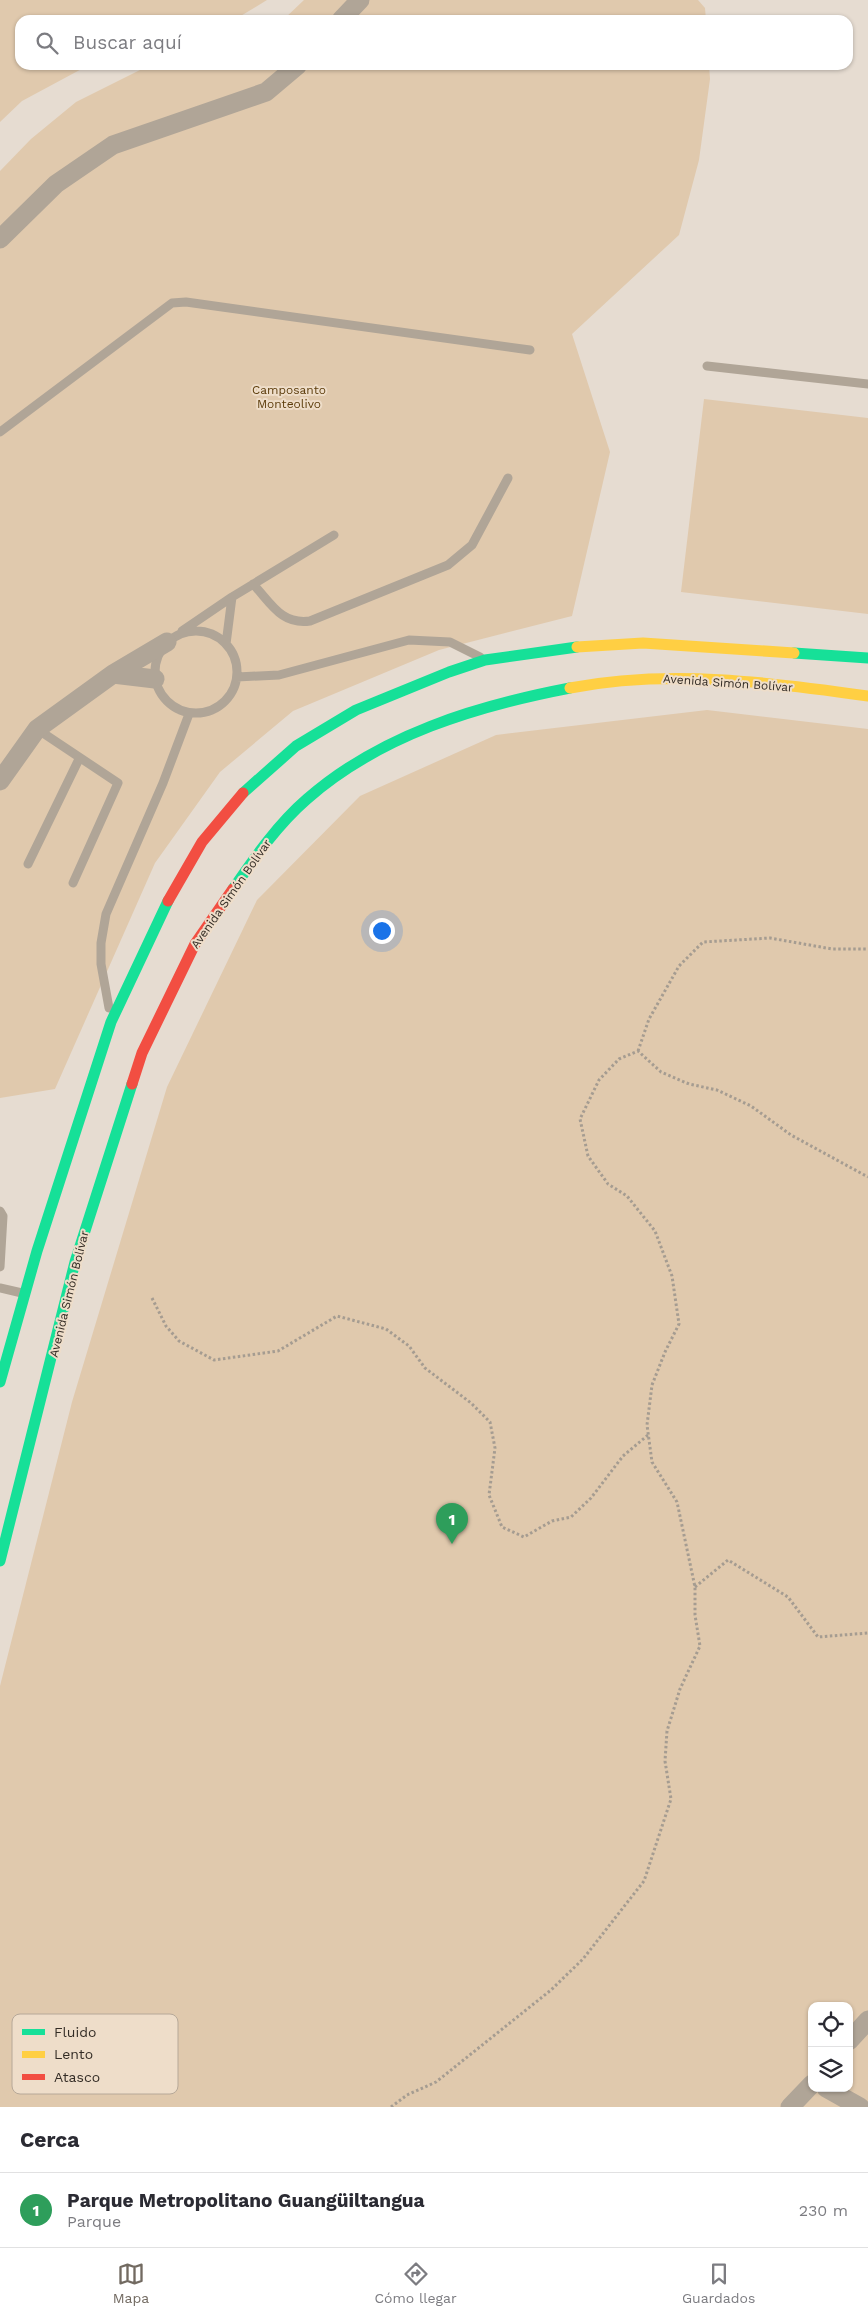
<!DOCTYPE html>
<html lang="es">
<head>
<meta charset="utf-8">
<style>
  :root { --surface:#fff; --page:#f2f2f3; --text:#2b2b33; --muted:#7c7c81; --line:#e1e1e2; --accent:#726a61 }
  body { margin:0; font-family:"Work Sans",sans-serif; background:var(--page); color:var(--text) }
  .controls { position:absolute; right:15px; bottom:15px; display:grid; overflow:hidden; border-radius:10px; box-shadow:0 1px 4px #0004 }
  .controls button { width:45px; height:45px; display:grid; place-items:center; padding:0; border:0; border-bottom:1px solid var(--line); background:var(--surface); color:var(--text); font:25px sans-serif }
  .you { position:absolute; left:381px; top:930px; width:18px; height:18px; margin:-12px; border:4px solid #fff; border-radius:50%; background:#1a73e8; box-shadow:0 0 0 8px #1a73e833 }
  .badge { display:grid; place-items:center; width:32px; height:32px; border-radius:50%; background:var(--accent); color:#fff; font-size:16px; font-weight:700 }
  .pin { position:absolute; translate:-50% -41px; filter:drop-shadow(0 1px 2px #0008) }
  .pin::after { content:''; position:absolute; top:26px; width:18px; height:15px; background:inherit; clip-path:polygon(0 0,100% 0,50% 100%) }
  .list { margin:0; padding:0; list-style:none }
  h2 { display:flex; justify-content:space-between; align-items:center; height:65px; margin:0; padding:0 20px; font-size:21px }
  h2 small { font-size:16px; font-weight:400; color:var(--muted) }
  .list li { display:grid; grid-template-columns:32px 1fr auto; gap:15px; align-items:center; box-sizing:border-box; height:75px; padding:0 20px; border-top:1px solid var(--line) }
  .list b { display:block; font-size:19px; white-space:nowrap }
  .list p { margin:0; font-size:16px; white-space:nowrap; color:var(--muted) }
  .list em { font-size:16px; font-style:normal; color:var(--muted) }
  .icon { flex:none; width:28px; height:28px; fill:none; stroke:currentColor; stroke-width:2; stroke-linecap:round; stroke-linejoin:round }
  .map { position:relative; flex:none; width:868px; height:2107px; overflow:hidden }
  .search { position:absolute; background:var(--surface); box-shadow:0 1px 4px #0004; left:15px; right:15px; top:15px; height:55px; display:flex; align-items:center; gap:12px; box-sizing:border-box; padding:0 18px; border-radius:15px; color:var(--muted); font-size:19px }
  .sheet { height:140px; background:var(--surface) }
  nav { display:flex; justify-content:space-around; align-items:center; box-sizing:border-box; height:70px; border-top:1px solid var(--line); background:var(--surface); font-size:14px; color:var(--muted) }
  nav a { display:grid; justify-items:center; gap:2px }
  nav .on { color:var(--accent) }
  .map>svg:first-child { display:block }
  .green { fill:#e0c9ad; fill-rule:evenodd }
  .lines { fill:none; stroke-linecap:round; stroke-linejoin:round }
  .path { stroke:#a59c91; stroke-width:3; stroke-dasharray:2.5 2.5; stroke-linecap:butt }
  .lane { stroke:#b0a597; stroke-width:9 }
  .street { stroke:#b0a597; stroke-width:19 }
  .fast { stroke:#16e098; stroke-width:11 }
  .slow { stroke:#ffcf43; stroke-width:11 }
  .jam { stroke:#f24e42; stroke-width:11 }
  .labels { text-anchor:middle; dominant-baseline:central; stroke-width:4; stroke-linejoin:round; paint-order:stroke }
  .park-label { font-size:12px; fill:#5c3c0b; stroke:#eeddc9 }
  .street-label { font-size:12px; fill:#332c25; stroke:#eeddc9 }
  .key { fill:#eeddc9; stroke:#b6a898; stroke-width:1 }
  .key-label { font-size:14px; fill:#332c25 }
</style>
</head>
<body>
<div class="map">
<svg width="868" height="2107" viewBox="0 0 868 2107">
  <rect width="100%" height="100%" fill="#e6dcd1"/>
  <path class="green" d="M0 0H267L234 20H20V65H89L22 101 0 122Z
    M304 0H698L705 8 706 20H283Z
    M200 65H709L710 79 699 160 679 235 572 334 610 452 572 616 439 650 293 711 220 772 155 863 55 1089 0 1098V171L31 139 76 102 140 70Z
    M704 399 868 418V614L681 592Z
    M707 710 868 729V2107H0V1686L72 1402 167 1087 257 900 360 796 496 735ZM812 2006H849V2088H812Z"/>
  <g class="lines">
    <path class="path" d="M638 1051 649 1019 679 966 703 942 770 938 832 949H868
      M152 1298 166 1326 179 1341 214 1360 278 1351 337 1316 386 1329 409 1346 425 1368 471 1403 490 1422 495 1448 489 1495 502 1527 524 1537 552 1521 571 1517 591 1498 623 1456 648 1435
      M695 1587 728 1560 788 1597 818 1637 868 1633
      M391 2107 407 2095 436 2082 551 1990 583 1959 644 1881 671 1799 665 1761 667 1731 680 1689 700 1646 695 1615V1587L677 1502 652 1462 647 1425 652 1385 665 1352 679 1324 672 1276 655 1231 627 1196 608 1184 588 1156 580 1119 599 1080 619 1059 638 1051 661 1072 689 1084 717 1090 751 1106 791 1135 868 1177"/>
    <path class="lane" d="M707 366 868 384
      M0 432 172 303 186 302 530 350
      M253 584C271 603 281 625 310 621L448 565 472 545 508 478
      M155 672a41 41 0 1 1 82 0a41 41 0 1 1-82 0Z
      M182 631 232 597 334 535
      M226 644 232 597
      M237 677 279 675 409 640 450 642 480 657
      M37 729 118 783 73 883
      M28 864 79 759
      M109 1008 101 964V943L106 914 163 783 189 714
      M0 1211 3 1216 0 1267
      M0 1288 22 1293"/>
    <path class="street" d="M341 20 360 0
      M0 239 56 184 113 145 266 92 298 65
      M113 674 155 679
      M0 781 37 729 113 674 167 642
      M849 2041 868 2020
      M826 2088 860 2107
      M790 2107 812 2084"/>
    <path class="fast" d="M794 653 868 658
      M243 793 296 746 356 710 449 672 485 660 577 647
      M233 889C255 857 278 824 307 799 380 735 476 706 570 688
      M0 1382 37 1251 111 1022 168 901
      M0 1561 75 1262 132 1084"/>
    <path class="slow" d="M577 647 643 643 794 653
      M570 688C668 669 770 682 868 696"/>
    <path class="jam" d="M168 901 202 842 243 793
      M132 1084 142 1053 195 944 233 889"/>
  </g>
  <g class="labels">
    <g class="park-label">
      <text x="289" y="390">Camposanto<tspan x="289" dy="14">Monteolivo</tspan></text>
    </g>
    <g class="street-label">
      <text transform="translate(728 683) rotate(4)">Avenida Simón Bolívar</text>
      <text transform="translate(231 894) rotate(-55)">Avenida Simón Bolívar</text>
      <text transform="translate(69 1294) rotate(-76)">Avenida Simón Bolívar</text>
    </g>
  </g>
  <rect x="12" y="2014" width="166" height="80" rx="8" class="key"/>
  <rect x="22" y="2029" width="23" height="6" fill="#16e098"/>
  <rect x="22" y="2051" width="23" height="7" fill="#ffcf43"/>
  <rect x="22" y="2074" width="23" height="6" fill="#f24e42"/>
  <g class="key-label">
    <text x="54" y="2037">Fluido</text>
    <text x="54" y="2059">Lento</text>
    <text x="54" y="2082">Atasco</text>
  </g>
</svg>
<div class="controls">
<button><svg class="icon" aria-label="locate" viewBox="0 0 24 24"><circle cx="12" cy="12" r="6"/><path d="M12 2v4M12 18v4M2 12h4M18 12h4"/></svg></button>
<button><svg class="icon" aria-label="layers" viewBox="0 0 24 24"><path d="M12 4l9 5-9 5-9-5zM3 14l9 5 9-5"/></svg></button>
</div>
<div class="you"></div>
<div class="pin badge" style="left:452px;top:1544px;background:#2e9e5b">1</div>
<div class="search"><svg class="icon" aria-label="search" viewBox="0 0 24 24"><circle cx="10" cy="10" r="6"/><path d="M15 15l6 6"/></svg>Buscar aquí</div>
</div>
<section class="sheet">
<h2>Cerca<small></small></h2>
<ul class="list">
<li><span class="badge" style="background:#2e9e5b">1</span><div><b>Parque Metropolitano Guangüiltangua</b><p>Parque</p></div><em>230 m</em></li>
</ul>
</section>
<nav>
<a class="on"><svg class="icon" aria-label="map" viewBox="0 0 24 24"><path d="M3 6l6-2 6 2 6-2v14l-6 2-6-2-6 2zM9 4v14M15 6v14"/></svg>Mapa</a>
<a><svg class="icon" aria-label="directions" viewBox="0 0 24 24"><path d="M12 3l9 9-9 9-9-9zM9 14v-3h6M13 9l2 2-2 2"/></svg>Cómo llegar</a>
<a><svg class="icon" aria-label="saved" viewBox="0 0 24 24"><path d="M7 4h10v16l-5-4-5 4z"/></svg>Guardados</a>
</nav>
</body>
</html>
